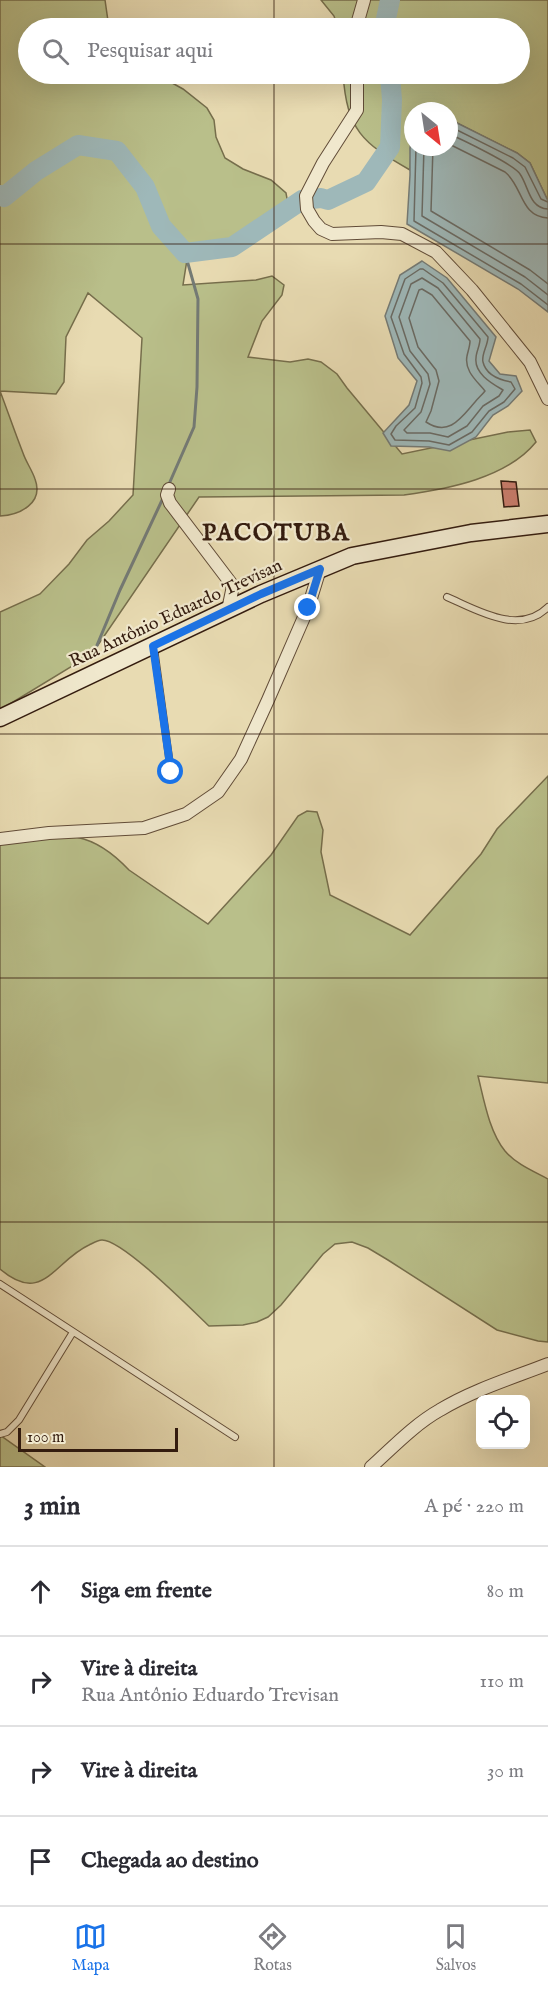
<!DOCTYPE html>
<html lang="pt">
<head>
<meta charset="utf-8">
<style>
  :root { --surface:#fff; --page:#f2f2f3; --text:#2b2b33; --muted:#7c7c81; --line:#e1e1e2; --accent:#1a73e8 }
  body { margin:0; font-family:"IM FELL English",serif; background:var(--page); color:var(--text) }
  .controls { position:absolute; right:18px; bottom:18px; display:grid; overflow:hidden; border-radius:9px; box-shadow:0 6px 24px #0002 }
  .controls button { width:54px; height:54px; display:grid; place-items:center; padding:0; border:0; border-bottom:2px solid var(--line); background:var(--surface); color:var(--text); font:30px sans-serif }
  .compass { position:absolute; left:404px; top:102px; width:54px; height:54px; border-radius:50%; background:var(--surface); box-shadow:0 6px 24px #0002; rotate:150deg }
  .scale { position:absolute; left:18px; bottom:15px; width:160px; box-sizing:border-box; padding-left:6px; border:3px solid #341c0f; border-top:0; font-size:16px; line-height:21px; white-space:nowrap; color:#341c0f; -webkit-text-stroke:4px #f0e8cd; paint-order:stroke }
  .stop { position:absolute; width:18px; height:18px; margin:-14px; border:4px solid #1a73e8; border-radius:50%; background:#fff }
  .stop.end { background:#1a73e8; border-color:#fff; box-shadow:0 2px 6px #0008 }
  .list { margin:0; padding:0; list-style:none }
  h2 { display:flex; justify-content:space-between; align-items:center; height:78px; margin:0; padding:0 24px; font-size:26px }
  h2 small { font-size:20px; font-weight:400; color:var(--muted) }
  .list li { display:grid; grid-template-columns:39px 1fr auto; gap:18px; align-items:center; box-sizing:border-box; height:90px; padding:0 24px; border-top:2px solid var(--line) }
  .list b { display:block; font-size:22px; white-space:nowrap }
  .list p { margin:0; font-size:20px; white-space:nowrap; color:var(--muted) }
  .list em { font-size:20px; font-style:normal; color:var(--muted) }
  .icon { flex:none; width:33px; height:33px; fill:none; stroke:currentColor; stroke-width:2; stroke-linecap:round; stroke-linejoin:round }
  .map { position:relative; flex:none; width:548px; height:1467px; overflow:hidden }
  .search { position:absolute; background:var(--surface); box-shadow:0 6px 24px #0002; left:18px; right:18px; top:18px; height:66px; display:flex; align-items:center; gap:15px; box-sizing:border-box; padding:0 21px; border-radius:33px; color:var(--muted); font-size:22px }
  .sheet { height:438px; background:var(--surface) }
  nav { display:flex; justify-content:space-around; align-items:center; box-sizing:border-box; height:84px; border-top:2px solid var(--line); background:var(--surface); font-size:16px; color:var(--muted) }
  nav a { display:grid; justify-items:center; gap:3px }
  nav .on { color:var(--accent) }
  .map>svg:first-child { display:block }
  .green { fill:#b9bf8a; stroke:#766e4c; stroke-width:1.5 }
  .water { fill:#9eb8b9; stroke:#747a75; stroke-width:1.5 }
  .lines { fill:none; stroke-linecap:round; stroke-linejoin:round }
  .shore { stroke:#696a64; stroke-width:1.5 }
  .stream { stroke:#747a75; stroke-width:3 }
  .river { stroke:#9eb8b9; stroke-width:20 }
  .building { fill:#c97d6c; stroke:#341c0f; stroke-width:1.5 }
  .lane-casing { stroke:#614c38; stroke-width:8 }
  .street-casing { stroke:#614c38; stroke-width:14 }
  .secondary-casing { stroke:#341c0f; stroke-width:19 }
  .lane { stroke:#f0e8cd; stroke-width:6 }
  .street { stroke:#f0e8cd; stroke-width:12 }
  .secondary { stroke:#f0e8cd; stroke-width:16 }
  .route { stroke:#1a73e8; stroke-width:8 }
  .grid { fill:none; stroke:#341c0f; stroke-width:1.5; stroke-opacity:0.55 }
  .labels { text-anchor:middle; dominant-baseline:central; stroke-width:4.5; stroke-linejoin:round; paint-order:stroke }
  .street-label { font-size:18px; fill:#341c0f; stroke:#f0e8cd }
  .district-label { font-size:24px; font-weight:bold; letter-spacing:1.5px; fill:#341c0f; stroke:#f0e8cd }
</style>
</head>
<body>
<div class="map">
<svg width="548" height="1467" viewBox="0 0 548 1467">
  <rect width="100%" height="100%" fill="#e8dbb2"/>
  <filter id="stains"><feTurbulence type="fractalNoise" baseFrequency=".00333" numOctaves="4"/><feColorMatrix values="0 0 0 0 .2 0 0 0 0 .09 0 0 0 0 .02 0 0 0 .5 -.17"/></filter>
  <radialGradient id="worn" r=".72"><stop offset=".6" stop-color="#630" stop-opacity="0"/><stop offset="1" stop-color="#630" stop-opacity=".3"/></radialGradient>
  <path class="green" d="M0 0H105L109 28H28V74H156L183 89 207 108 214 120 216 137 225 158 243 169 271 180 286 193 288 204 278 221 255 234 189 247 183 285 256 280 272 276 284 285 282 295 262 321 248 357 290 362 308 359 321 362 337 374 347 388 402 454 508 432 530 430 536 442C507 478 448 489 404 495L199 497 96 648 79 662 0 710V612L40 594 69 564 87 540 109 521 133 495 142 338 88 293 66 337 64 382 56 394 0 391C8 412 15 433 23 453 26 462 32 470 35 479 44 503 20 515 0 516Z
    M321 0H548V201L530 163 517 153 449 119V111H413L410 170C362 143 347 130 343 74H520V28H338L334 16Z
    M548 776V1083L478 1076C484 1100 489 1131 505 1151 516 1164 533 1171 548 1179V1342L538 1341 497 1330 388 1260 368 1248 352 1242 335 1244 323 1254 281 1305 268 1317 257 1322 243 1325 209 1326C191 1309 123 1240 102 1240 98 1240 93 1243 89 1245 54 1261 43 1306 0 1269V841C57 835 86 824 129 870L208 924 271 855 298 816 307 811 317 812 323 830 321 852 330 895 410 935 481 854 497 829Z
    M0 1435 45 1467H0Z"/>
  <path class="water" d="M449 119 517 153 530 163 548 201V312L518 289 407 224 410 175V148L413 130V147H449Z
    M422 261 447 278 496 337 489 361 500 374 516 376 522 391 508 406 493 415 476 437 450 451 429 447 391 446 383 433 409 405 417 381 398 358 385 316 400 275Z"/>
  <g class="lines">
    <path class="shore" d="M449 126 513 158 525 167 541 199 548 202
      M449 134C461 139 515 165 520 174 529 187 529 208 548 209
      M449 144 505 172C523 186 520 217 548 218
      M416 147 414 221 521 284 548 305
      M424 147 422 216 525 277 548 295
      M433 147 431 211 530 270 548 284
      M420 269H423L443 283 488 337C488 345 481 355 483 362 486 375 500 380 511 382L515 389 504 402 489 411 472 432 449 445 429 441 395 440 391 434 396 426 415 408 422 383 421 377 404 354 391 317 405 279Z
      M422 278 438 288 480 339C480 346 476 352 476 358 474 374 493 384 503 390L499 396 483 406 467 426 448 437 430 433H407L404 430 421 412 430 384 428 374 410 351 399 317 411 284Z
      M422 289 432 295 470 341C470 346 468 351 467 356 464 371 477 381 485 391 482 395 478 398 475 402 461 418 449 437 426 422L431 411 439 381 436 370 418 347 409 318 419 290Z"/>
    <path class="stream" d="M169 484 194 427 197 387 198 299 185 253
      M95 650 120 590 164 496"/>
    <path class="river" d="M384 28 390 0
      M0 195 4 197 36 171 78 145 117 151 145 187 161 226 185 253 232 247 302 200 321 198 328 200 366 182 390 147 392 100 390 74"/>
  </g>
  <path class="building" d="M501 481 516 482 519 506 504 507Z"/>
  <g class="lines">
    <defs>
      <path id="lane" d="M447 597C477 610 519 636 548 607
        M154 648 171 772
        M0 1284 235 1437
        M0 1434 7 1432 19 1420 73 1332"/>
      <path id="street" d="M356 28 364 0
        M357 74V110L323 163 306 196 307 209 314 221 321 229 332 234 381 232 402 234 436 252 472 290 530 362 548 399
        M169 489 167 495 170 503 233 586 228 610
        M0 839 49 833 144 828 186 814 218 792 241 759 268 700 308 608 320 569
        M371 1467C393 1447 415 1424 440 1410 473 1390 512 1378 548 1364"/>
      <path id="secondary" d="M0 718 261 594 352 556 471 533 548 524"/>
    </defs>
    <use href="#lane" class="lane-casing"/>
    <use href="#street" class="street-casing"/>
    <use href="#secondary" class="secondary-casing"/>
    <use href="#lane" class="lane"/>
    <use href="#street" class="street"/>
    <use href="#secondary" class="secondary"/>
  </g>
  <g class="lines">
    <path class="route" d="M171 772 153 646 261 594 320 569 308 608"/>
  </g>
  <path class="grid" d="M274 0V28M274 74V1467M0 244H548M0 489H548M0 734H548M0 978H548M0 1222H548"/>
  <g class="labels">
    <g class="street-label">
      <text transform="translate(176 614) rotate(-25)">Rua Antônio Eduardo Trevisan</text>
    </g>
    <g class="district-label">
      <text x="276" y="533">PACOTUBA</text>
    </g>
  </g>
  <rect width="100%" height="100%" filter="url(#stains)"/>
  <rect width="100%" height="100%" fill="url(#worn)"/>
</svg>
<div class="controls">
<button><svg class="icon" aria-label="locate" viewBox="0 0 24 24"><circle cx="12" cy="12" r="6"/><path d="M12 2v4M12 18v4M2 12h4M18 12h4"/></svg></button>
</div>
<svg class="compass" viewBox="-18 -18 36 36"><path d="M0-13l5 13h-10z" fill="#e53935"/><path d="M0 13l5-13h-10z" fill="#7c7c81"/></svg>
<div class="scale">100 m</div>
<div class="stop" style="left:171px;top:772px"></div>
<div class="stop end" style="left:308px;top:608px"></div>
<div class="search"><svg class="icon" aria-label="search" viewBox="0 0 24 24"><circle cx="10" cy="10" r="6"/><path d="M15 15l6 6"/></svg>Pesquisar aqui</div>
</div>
<section class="sheet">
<h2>3 min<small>A pé · 220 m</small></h2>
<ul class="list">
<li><svg class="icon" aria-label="ahead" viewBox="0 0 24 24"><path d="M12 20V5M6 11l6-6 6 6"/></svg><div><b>Siga em frente</b></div><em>80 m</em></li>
<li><svg class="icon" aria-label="right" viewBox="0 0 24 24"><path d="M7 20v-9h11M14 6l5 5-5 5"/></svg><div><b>Vire à direita</b><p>Rua Antônio Eduardo Trevisan</p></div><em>110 m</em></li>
<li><svg class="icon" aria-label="right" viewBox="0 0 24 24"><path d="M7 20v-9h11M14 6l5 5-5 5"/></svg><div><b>Vire à direita</b></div><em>30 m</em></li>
<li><svg class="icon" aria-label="arrive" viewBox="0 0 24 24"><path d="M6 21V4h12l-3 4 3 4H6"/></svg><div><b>Chegada ao destino</b></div></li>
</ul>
</section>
<nav>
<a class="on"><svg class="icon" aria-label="map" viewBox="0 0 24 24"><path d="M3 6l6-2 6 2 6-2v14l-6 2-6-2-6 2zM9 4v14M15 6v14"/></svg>Mapa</a>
<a><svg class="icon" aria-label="directions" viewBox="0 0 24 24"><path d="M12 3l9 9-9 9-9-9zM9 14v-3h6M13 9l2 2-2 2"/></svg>Rotas</a>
<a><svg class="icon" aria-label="saved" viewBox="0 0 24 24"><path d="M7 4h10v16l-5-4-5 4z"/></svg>Salvos</a>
</nav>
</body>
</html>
